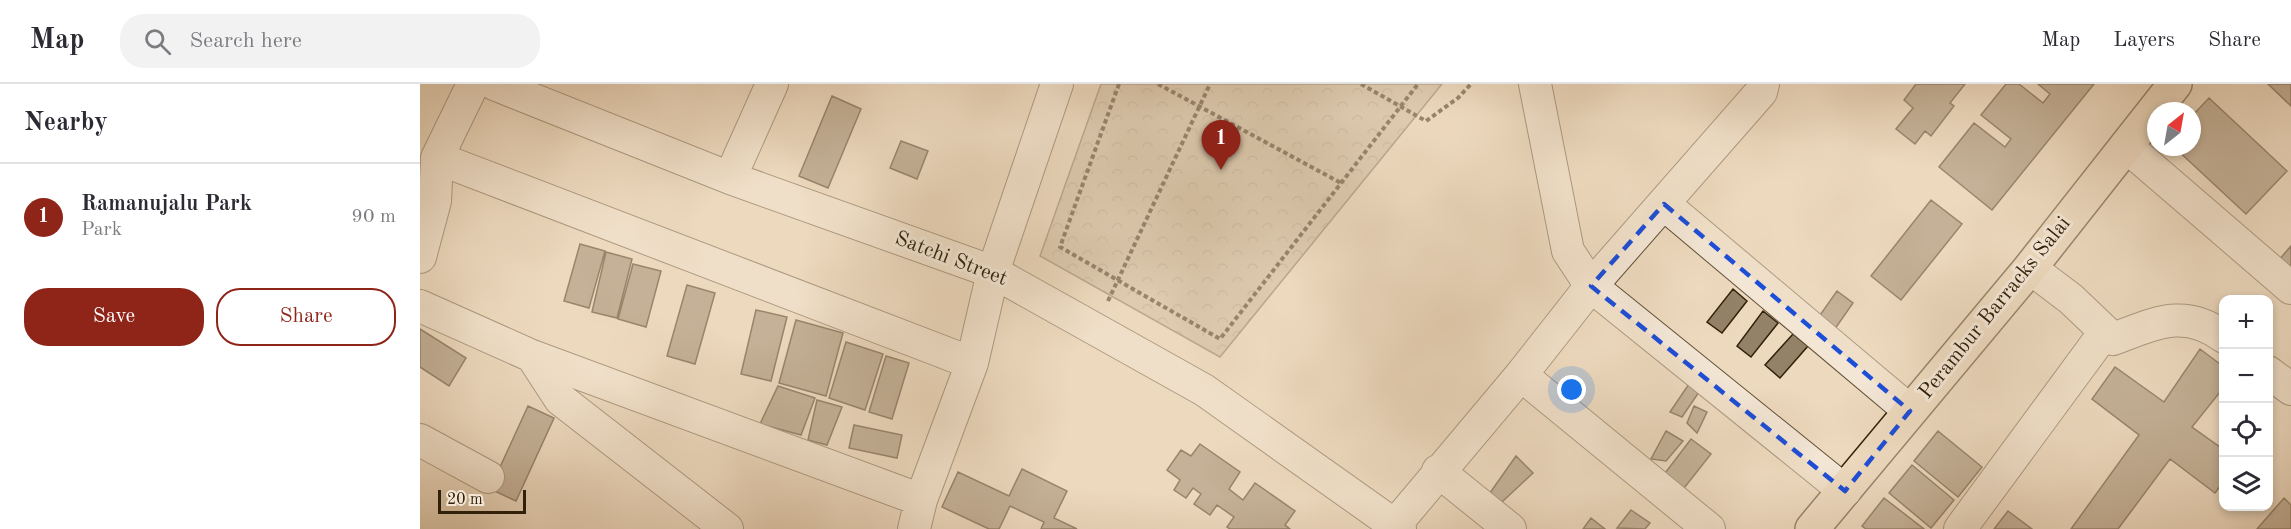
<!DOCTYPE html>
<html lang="en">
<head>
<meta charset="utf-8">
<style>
  :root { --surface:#fff; --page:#f2f2f3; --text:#2b2b33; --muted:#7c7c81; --line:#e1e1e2; --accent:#8f2418 }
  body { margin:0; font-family:"Old Standard TT",serif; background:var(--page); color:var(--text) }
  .controls { position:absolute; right:18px; bottom:18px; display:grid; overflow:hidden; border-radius:12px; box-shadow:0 3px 9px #0003 }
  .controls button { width:54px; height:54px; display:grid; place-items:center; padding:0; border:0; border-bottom:2px solid var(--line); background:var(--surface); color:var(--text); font:30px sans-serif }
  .compass { position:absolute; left:1727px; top:18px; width:54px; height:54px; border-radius:50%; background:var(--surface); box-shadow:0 3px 9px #0003; rotate:31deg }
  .scale { position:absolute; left:18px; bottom:15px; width:88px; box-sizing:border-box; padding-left:6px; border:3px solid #32210a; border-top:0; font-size:16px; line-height:21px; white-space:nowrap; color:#32210a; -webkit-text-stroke:4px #f3e6d5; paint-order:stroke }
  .you { position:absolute; left:1152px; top:306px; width:21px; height:21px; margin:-15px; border:4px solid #fff; border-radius:50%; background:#1a73e8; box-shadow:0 0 0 9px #1a73e833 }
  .badge { display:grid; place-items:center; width:39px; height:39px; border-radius:50%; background:var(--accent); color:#fff; font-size:20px; font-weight:700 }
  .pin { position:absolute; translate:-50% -50px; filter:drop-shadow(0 2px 3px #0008) }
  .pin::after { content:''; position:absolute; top:32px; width:21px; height:18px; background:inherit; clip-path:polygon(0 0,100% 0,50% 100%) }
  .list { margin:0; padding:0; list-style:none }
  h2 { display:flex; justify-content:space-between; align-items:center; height:78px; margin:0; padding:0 24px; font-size:26px }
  h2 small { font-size:20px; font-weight:400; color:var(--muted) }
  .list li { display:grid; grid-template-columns:39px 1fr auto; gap:18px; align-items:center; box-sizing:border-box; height:108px; padding:0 24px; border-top:2px solid var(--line) }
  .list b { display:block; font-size:22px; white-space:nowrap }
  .list p { margin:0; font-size:20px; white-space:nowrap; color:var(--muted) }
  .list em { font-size:20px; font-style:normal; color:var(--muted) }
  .actions { display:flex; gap:12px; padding:18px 24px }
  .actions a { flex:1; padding:14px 0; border:2px solid var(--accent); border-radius:24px; text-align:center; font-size:21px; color:var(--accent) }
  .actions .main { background:var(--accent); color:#fff }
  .icon { flex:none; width:33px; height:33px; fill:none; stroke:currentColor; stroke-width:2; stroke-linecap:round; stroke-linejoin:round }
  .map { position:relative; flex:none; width:1871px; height:445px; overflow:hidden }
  header { display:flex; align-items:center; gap:36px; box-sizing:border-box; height:84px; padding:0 30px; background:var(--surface); border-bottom:2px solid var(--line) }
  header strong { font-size:28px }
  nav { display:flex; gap:33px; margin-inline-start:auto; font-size:21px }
  .search { width:420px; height:54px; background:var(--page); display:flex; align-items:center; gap:15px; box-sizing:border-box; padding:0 21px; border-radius:24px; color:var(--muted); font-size:22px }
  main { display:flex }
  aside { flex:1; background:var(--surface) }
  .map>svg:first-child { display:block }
  .park { fill:url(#park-crowns); stroke:#806e54; stroke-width:1.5 }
  .building { fill:#938168; stroke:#32210a; stroke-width:1.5 }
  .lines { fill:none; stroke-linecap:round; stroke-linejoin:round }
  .minor-casing { stroke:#614f37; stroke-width:34 }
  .major-casing { stroke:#32210a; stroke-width:36 }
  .path { stroke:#32210a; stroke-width:4; stroke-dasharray:4.5 3; stroke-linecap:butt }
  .minor { stroke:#f3e6d5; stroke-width:32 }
  .major { stroke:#edd9be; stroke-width:33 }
  .marked { fill:none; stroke:#1d4ed8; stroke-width:4.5; stroke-dasharray:12 8; stroke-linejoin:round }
  .labels { text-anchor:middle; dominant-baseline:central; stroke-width:6; stroke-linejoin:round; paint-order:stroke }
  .street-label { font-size:21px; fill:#32210a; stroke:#f3e6d5 }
</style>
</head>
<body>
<header>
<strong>Map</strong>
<div class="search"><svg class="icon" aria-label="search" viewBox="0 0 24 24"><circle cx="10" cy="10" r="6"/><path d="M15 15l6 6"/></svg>Search here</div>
<nav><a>Map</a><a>Layers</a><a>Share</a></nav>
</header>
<main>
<aside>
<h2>Nearby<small></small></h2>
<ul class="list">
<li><span class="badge">1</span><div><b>Ramanujalu Park</b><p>Park</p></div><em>90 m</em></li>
</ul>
<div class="actions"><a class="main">Save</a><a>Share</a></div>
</aside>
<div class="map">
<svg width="1871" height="445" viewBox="0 0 1871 445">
  <defs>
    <pattern id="park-crowns" width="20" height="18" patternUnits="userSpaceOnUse" patternTransform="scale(1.5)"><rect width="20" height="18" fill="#cdba9f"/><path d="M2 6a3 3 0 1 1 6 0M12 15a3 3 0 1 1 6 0" fill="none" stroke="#b0a088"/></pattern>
  </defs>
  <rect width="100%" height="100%" fill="#edd9be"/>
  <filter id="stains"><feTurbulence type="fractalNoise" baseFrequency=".00333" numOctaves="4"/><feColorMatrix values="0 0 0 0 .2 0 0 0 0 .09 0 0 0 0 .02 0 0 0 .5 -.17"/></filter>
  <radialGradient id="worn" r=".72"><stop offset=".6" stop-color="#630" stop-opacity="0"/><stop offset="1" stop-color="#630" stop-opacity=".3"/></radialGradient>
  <path class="park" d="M681 0H1022L800 273 620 172Z"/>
  <path class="building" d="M1496 0H1545L1530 19 1534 22 1511 52 1505 47 1495 60 1476 45 1493 24 1484 16Z
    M1586 0H1599L1623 19 1630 10 1618 0H1674L1572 126 1519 83 1554 39 1585 63 1591 55 1561 31Z
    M1848 0H1871V22Z
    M412 12 441 25 408 104 379 92Z
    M1789 14 1867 87 1826 130 1754 63H1772V32Z
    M481 57 508 67 497 95 470 84Z
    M1511 116 1542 140 1481 216 1451 192Z
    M160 160 185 167 169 224 144 217Z
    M1871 162V188L1858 177Z
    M186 168 212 175 197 234 172 228Z
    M213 180 241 187 226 243 198 235Z
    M267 201 295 209 275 280 247 272Z
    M1313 205 1327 217 1302 249 1287 238Z
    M1417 207 1433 219 1410 252 1393 241Z
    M336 226 367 233 351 297 321 290Z
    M1343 227 1358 239 1331 273 1317 262Z
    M376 236 423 249 406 312 359 299Z
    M0 245 46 274 29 302 0 283Z
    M1373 250 1388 262 1360 294 1345 281Z
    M426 258 463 270 445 326 409 314Z
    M1780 265 1804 283V303L1772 343 1804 366V397L1795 409 1750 375 1698 445H1651L1719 351 1672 315 1695 283 1744 318Z
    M466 272 489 279 472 335 449 328Z
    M1269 300 1281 305 1262 333 1250 328Z
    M358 302 395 314 381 351 340 340Z
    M397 316 422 323 407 361 388 356Z
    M108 322 134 334 96 417 70 405Z
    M1274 322 1287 328 1277 349 1267 339Z
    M434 341 482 351 477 374 429 364Z
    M1246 347 1263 357 1246 377 1231 375Z
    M1518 347 1562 383 1538 413 1494 377Z
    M1271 355 1291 370 1261 408 1242 393Z
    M780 360 820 388 809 405 823 416 835 399 875 427 865 441 870 445H810L807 443 814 433 797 421 790 431 774 420 781 410 773 404 766 414 754 406 760 396 747 386 761 366 771 372Z
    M1096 372 1113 389 1082 418 1065 416Z
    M1492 381 1534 416 1511 444 1469 409Z
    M602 385 647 407 634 434 657 445H621L624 438 590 422 579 445H569L522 423 538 388 589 412Z
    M1464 414 1504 445H1446L1442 442Z
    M1864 414 1871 421V445H1837Z
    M1211 426 1230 439 1225 445 1197 444Z
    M1588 427 1612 445H1574Z
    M1171 434 1185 445H1163Z"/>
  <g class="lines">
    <defs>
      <path id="minor" d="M74 0 310 94 573 188 784 306 980 445
        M1115 0 1148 167 1171 202 1425 407
        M1706 62 1871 204
        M17 74 552 279
        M310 94 352 0
        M1244 120 1490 327
        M0 173 15 117 17 74 53 0
        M1610 184 1651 215 1693 255C1734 240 1764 223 1804 253
        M0 222 112 272 501 416
        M112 272 140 315 307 445
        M1848 288 1871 305
        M1101 291 1289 445
        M0 356 68 393
        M1018 387 1090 445
        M975 441 1101 291 1171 202 1341 8 1343 0
        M494 445 501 416 552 279 573 188 637 0
        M1540 445 1685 248"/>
      <path id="major" d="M1392 445 1610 184 1755 0"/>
    </defs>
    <use href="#minor" class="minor-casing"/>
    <use href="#major" class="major-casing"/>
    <path class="path" d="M699 0 640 163 800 255 998 0
      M738 0 921 99
      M941 0 1006 37 1038 14 1051 0
      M688 217 790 0"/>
    <use href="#minor" class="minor"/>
    <use href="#major" class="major"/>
  </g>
  <path d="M0 0H1871V445H0ZM1244 120 1490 327 1425 407 1171 202Z" fill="#edd9be" fill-opacity=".55" fill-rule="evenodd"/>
  <path class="marked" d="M1244 120 1490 327 1425 407 1171 202Z"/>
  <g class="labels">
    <g class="street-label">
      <text transform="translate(531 175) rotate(21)">Satchi Street</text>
      <text transform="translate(1575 224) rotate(-51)">Perambur Barracks Salai</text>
    </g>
  </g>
  <rect width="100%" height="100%" filter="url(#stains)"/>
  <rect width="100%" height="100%" fill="url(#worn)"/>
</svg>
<div class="controls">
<button>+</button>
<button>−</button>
<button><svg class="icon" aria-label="locate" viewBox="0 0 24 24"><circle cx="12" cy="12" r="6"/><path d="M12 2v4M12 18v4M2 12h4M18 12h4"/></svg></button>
<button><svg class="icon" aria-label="layers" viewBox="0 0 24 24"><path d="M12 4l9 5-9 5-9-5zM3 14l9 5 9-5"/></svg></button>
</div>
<svg class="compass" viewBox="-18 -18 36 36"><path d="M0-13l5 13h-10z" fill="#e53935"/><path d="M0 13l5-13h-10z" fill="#7c7c81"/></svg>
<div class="scale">20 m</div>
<div class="you"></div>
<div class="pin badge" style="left:801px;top:86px">1</div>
</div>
</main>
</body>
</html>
